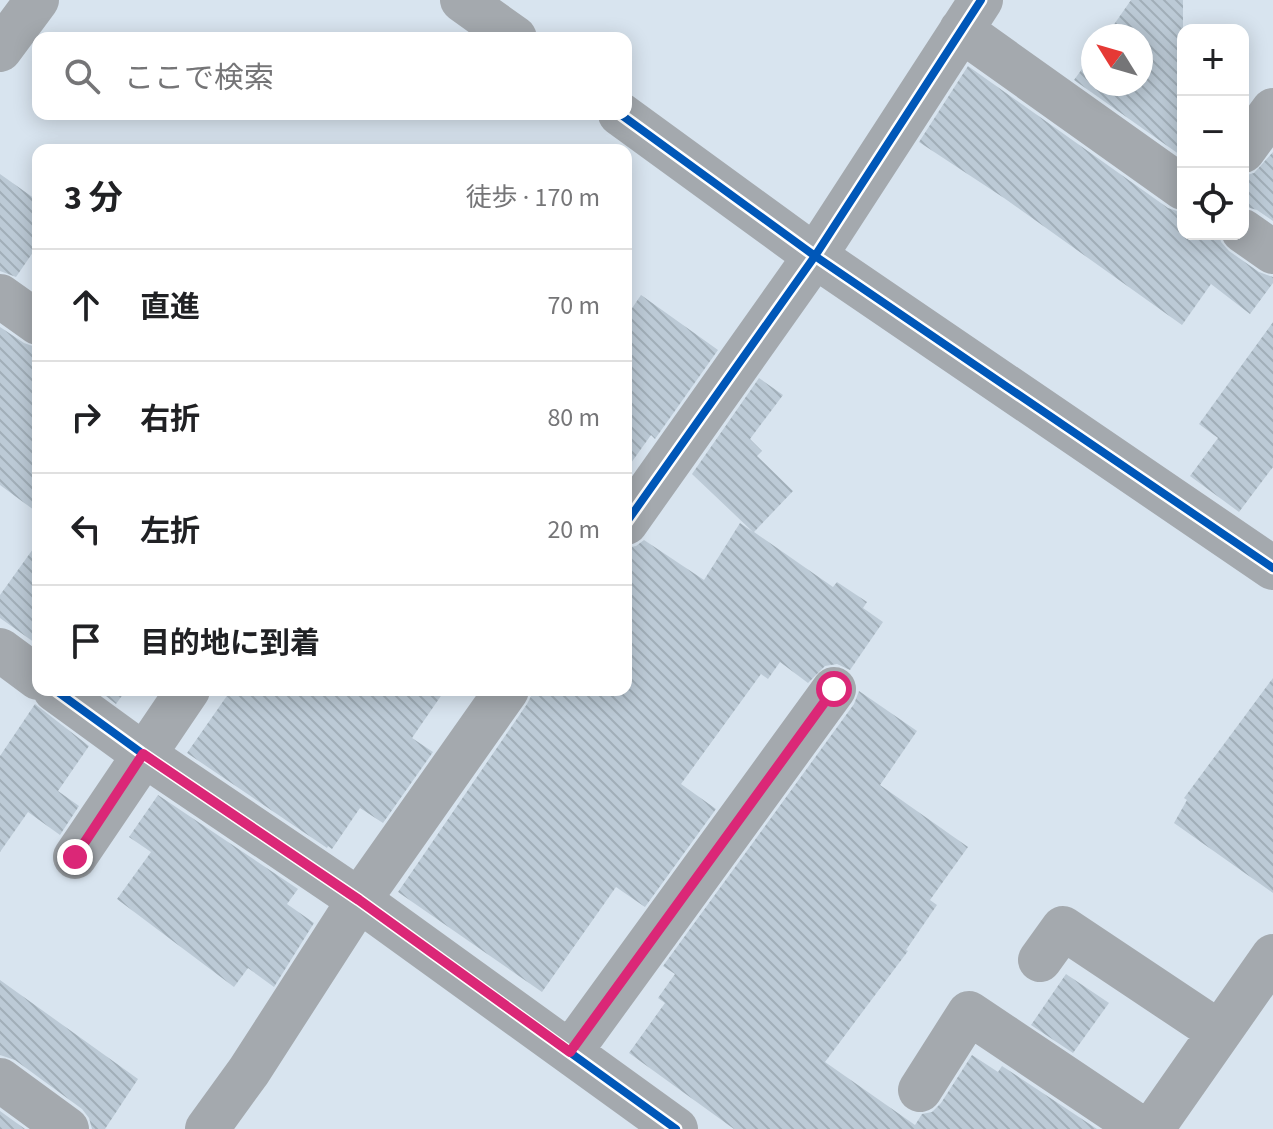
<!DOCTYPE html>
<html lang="ja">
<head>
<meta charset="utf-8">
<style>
  :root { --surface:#fff; --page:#f2f2f2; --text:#202124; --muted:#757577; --line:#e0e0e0 }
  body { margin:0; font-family:"Source Sans 3","Noto Sans JP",sans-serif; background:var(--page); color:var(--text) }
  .controls { position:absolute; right:24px; top:24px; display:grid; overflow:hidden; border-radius:16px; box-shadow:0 4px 20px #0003 }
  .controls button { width:72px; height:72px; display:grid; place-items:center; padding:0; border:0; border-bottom:2px solid var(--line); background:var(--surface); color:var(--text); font:40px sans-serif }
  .compass { position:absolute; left:1081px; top:24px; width:72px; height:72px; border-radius:50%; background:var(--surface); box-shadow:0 4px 20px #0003; rotate:307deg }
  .stop { position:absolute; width:24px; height:24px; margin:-18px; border:6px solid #db2777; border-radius:50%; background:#fff }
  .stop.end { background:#db2777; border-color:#fff; box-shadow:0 2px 8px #0008 }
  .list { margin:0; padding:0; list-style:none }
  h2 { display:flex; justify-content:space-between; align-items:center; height:104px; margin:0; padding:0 32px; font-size:34px }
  h2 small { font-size:26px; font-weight:400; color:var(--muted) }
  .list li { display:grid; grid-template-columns:52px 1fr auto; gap:24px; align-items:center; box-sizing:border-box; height:112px; padding:0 32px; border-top:2px solid var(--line) }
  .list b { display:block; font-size:30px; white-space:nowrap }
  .list em { font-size:26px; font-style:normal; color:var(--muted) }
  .icon { flex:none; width:44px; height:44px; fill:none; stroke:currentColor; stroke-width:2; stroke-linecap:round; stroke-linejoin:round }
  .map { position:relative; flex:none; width:1273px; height:1129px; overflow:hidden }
  .search { position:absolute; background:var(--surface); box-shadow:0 4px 20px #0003; left:32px; top:32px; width:600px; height:88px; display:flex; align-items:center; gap:20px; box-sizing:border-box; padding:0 28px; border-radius:16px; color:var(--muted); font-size:30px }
  .panel { position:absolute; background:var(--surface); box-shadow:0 4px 20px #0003; left:32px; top:144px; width:600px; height:552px; border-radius:16px }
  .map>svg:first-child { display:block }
  .building { fill:url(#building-back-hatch) }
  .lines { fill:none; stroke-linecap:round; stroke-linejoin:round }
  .street { stroke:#a4a9ae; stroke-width:44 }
  .cycleway-casing { stroke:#fff; stroke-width:13 }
  .cycleway { stroke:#0057b8; stroke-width:8 }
  .route { stroke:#db2777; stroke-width:10 }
</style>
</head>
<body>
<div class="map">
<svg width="1273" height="1129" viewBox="0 0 1273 1129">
  <defs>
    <pattern id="building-back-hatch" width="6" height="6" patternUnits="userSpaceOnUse" patternTransform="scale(2)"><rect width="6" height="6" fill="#bccad6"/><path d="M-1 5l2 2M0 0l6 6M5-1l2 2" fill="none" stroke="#a1aeb8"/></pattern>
  </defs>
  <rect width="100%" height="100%" fill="#d8e4ef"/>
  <path class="building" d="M1131 0H1183V157L1074 80 1093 54V84H1141V36H1106Z
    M968 66 1168 208 1183 213V234H1219L1221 242 1229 251 1259 272 1273 277V283L1250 314 1211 284 1182 325 1004 198 919 142Z
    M1273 152V221L1257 210 1243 206V176L1254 173Z
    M0 174 38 201V245L16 277 0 271Z
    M641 295 718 350 655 439 651 435 626 470V317Z
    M1273 322V467L1239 512 1190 476 1218 438 1199 424Z
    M0 327 24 343 38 348V513L0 485Z
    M759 378 783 395 750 439 762 451 757 456 793 491 754 532 833 587 837 582 867 602 863 608 883 622 850 670 837 664 825 666 808 683 780 662 768 679 761 674 681 784 716 809 645 907 616 887 542 992 398 892 527 704 534 690H626V548L636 546 644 540 704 580 740 523 753 532 692 474Z
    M38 542V645L0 618V595Z
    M1273 678V893L1174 823 1187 800 1184 798Z
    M98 690H126L116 704Z
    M231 690H445L412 738 433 752 383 823 360 808 332 849 328 846 327 848 187 753Z
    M859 691 917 731 880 785 968 847 930 900 937 905 906 950 908 951 825 1062 915 1125 922 1114 932 1112 941 1103 972 1055 998 1072 1002 1066 1097 1129H734L629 1053 665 1003 658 998 675 974 663 966 854 704Z
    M35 704 89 746 58 791 79 806 60 835 28 812 0 852V756Z
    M158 795 298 889 287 904 314 923 274 987 248 968 234 987 117 899 151 852 129 837Z
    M1066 974 1109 1003 1073 1053 1031 1025Z
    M0 980 138 1079 105 1129H92L89 1118 82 1109 15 1060 0 1055Z
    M0 1111 25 1129H0Z"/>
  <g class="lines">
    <path class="street" d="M462 0 515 38
      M961 30 1183 188
      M0 50 37 0
      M620 114 815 256 1273 568
      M1243 151 1273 110
      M1243 231 1273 252
      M0 296 38 323
      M626 523 815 256 981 0
      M0 650 38 678
      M55 690 143 754 359 900 676 1129
      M75 857 188 690
      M1040 960 1063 928 1219 1032
      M570 1052 834 689
      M0 1080 67 1129
      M920 1090 969 1013 1142 1129
      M207 1129 249 1071 359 900 507 690
      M1152 1129 1273 956"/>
    <defs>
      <path id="cycleway" d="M620 114 815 256 1273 568
        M626 523 815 256 981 0
        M55 690 143 754 359 900 676 1129"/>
    </defs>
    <use href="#cycleway" class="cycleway-casing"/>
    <use href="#cycleway" class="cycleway"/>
  </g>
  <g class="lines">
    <path class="route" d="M75 857 143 754 359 900 570 1052 834 689"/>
  </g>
</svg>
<div class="controls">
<button>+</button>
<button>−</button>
<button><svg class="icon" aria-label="locate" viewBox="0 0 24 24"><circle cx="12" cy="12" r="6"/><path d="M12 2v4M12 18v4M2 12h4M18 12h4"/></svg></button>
</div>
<svg class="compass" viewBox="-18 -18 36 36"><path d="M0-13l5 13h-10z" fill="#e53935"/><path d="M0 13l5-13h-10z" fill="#757577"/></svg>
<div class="stop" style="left:834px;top:689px"></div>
<div class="stop end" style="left:75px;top:857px"></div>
<div class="search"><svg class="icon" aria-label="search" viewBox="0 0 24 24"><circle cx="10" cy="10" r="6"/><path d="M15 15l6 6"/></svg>ここで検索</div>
<section class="panel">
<h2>3 分<small>徒歩 · 170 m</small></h2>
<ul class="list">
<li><svg class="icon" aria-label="ahead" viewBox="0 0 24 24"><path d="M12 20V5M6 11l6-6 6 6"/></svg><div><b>直進</b></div><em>70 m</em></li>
<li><svg class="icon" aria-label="right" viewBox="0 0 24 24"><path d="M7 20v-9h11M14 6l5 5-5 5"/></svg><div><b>右折</b></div><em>80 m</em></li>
<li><svg class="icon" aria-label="left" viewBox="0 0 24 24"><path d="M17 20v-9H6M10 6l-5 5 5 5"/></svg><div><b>左折</b></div><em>20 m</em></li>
<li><svg class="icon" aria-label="arrive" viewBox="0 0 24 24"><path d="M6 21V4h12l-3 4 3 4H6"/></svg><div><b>目的地に到着</b></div></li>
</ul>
</section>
</div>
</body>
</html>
